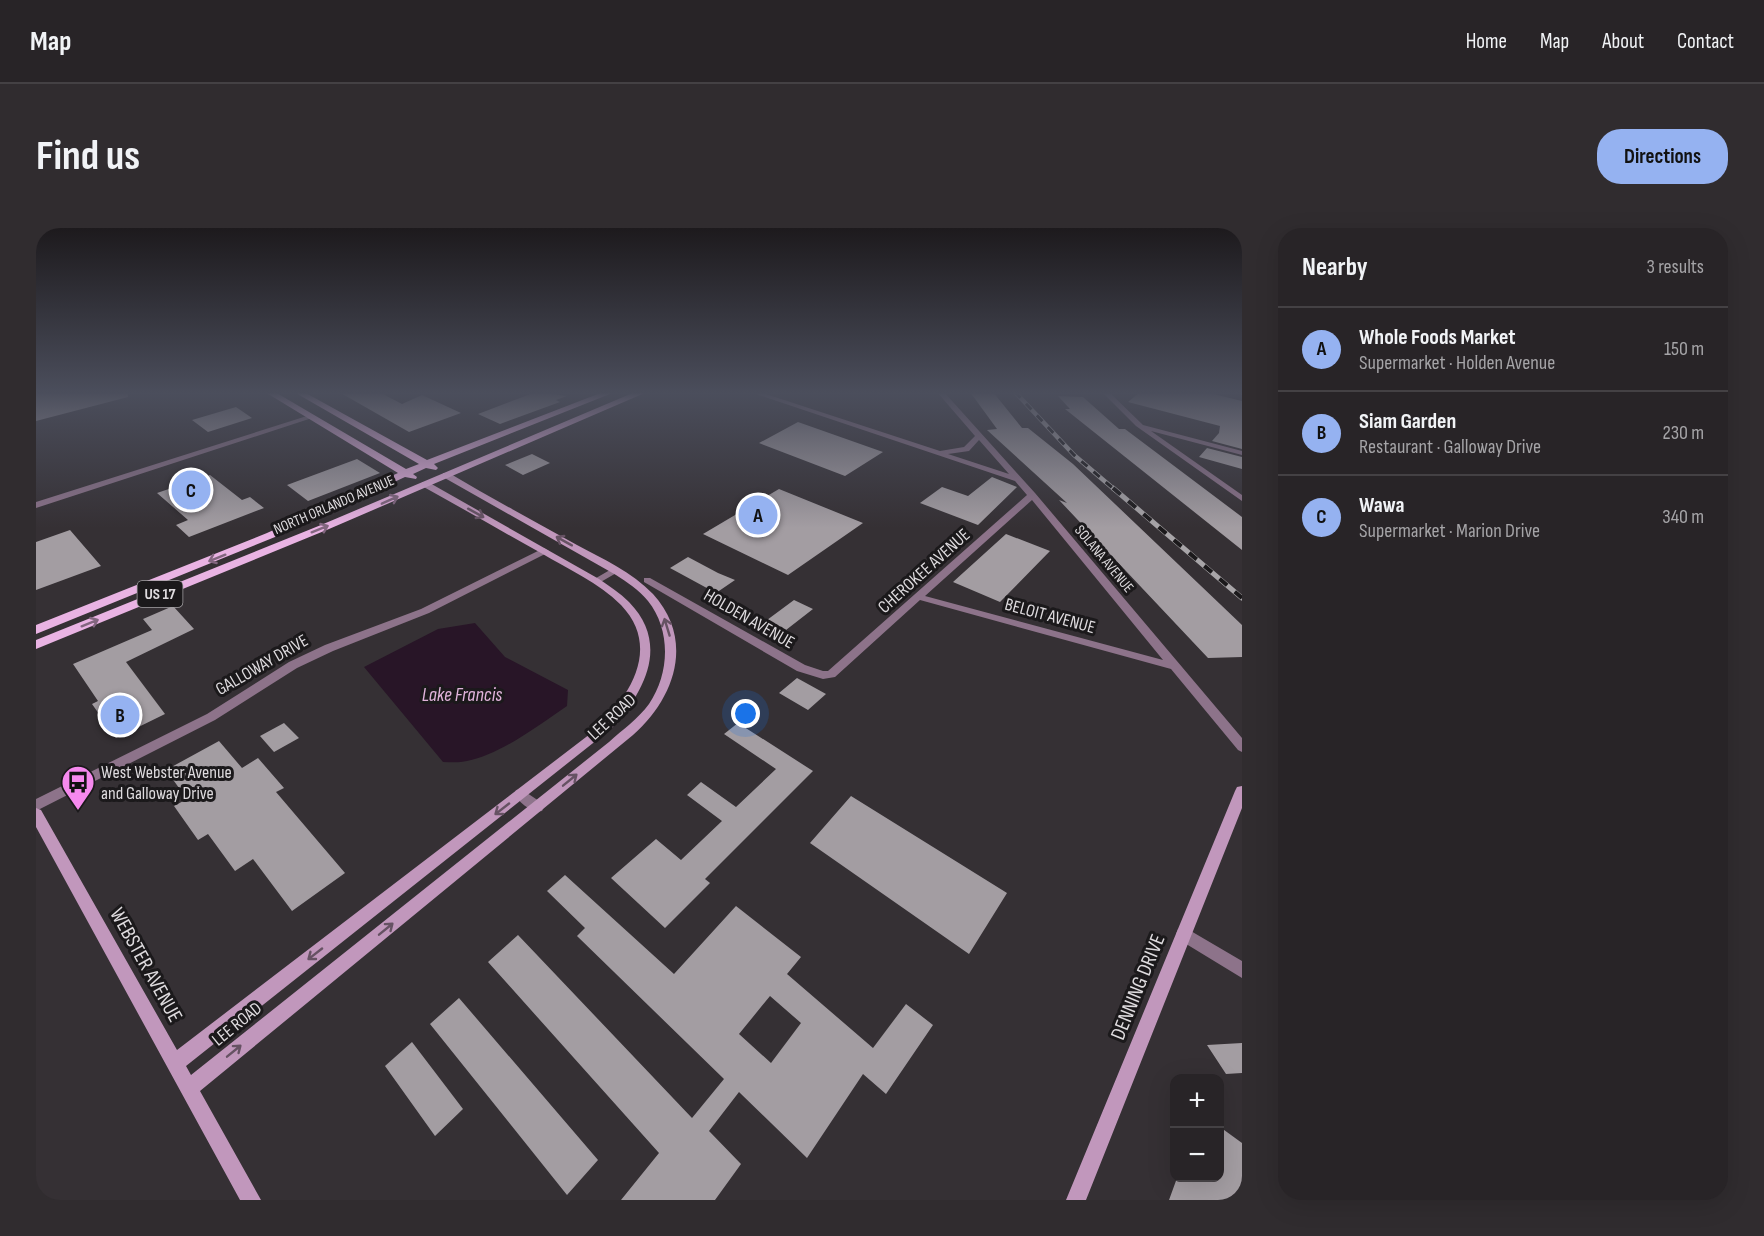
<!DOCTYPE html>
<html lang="en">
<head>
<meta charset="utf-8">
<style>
  :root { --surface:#282427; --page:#302c2f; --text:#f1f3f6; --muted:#a5a4a7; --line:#444144; --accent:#95b2f1 }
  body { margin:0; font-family:"Sofia Sans Condensed",sans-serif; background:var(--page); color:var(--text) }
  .controls { position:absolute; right:18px; bottom:18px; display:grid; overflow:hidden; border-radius:12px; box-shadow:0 6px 24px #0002 }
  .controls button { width:54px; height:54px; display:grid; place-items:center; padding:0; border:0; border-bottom:2px solid var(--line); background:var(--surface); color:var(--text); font:30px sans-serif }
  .you { position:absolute; left:710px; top:486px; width:21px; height:21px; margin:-15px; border:4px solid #fff; border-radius:50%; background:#1a73e8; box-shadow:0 0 0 9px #1a73e833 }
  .badge { display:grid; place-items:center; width:39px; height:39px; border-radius:50%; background:var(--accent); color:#111; font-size:20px; font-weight:700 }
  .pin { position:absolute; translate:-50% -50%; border:3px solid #fff; box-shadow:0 2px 6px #0006 }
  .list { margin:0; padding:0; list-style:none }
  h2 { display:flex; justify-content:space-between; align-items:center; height:78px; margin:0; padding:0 24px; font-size:26px }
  h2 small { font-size:20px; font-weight:400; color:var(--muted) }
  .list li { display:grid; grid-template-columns:39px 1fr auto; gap:18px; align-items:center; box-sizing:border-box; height:84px; padding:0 24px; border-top:2px solid var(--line) }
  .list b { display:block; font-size:22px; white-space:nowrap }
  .list p { margin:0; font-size:20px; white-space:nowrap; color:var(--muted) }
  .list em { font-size:20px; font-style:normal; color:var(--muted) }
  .map { position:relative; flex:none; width:1206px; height:972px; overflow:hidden; border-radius:24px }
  header { display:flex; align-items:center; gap:36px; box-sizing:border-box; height:84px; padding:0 30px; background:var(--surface); border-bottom:2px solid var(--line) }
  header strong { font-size:28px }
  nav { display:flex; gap:33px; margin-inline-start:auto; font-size:21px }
  .intro { display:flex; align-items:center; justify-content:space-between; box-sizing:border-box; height:144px; padding:0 36px }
  h1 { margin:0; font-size:42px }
  .button { padding:15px 27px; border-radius:24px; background:var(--accent); color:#111; font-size:21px; font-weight:700 }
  main { display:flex; gap:36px; padding:0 36px }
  aside { flex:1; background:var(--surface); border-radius:24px; box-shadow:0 6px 24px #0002 }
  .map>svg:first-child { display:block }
  .water { fill:#281527 }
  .building { fill:#a39da2; fill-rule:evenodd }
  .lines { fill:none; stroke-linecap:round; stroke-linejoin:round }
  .street { fill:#8d738a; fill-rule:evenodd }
  .secondary { fill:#c197bc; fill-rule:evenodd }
  .primary { fill:#e9b3e3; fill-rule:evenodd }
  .rail-far1-casing { stroke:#a8a5a8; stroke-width:4.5 }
  .rail-casing { stroke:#a8a5a8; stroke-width:5 }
  .rail-far1 { stroke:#1b191b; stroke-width:3; stroke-dasharray:8; stroke-linecap:butt }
  .rail { stroke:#1b191b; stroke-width:4; stroke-dasharray:10; stroke-linecap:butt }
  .oneway { stroke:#82667f }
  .oneway2 { stroke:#665263 }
  .labels { text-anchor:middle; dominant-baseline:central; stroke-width:6; stroke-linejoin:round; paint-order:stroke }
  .far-street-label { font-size:15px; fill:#dedbde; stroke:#1b191b }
  .shield { fill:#1b191b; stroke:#a4a1a4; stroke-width:1.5 }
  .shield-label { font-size:16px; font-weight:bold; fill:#dedbde }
  .street-label { font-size:18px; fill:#dedbde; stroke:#1b191b }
  .poi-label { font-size:18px; fill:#dedbde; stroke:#1b191b; text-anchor:start }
  .water-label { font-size:20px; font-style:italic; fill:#e0b3db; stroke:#1b191b }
  .near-street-label { font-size:21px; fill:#dedbde; stroke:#1b191b }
</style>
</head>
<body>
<header>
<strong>Map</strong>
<nav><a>Home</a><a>Map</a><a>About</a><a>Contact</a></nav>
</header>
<div class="intro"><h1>Find us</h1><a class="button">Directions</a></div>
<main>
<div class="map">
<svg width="1206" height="972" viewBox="0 0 1206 972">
  <rect width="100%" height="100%" fill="#353034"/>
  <path class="water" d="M439 395 469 429 532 462 531 478C503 497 464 527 431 533 423 535 414 534 407 534L328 439 402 401Z"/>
  <path class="building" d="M0 164H92V169L0 193Z
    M303 164H343L366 176 386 167 425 185 373 204Z
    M500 164 531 168 520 172 524 174 464 196 442 186Z
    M934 164H957L986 200H992L1037 236 1206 397V429L1172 430 1023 272 1031 275 951 202 961 201Z
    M1104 164H1169L1206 173V221L1176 213 1183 205 1184 198 1092 174Z
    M1022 168 1047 169 1083 201H1089L1206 289V322L1029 181H1034Z
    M200 179 216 190 172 204 156 192Z
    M762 194 847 224 809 248 723 215Z
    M1171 220 1206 229V241L1163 229Z
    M496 226 514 235 487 247 469 237Z
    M321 231 344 245 272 273 251 257Z
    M174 247 206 272 214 269 228 280 153 309 140 297 152 292 121 265Z
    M956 249 981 259 942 297 884 275 906 259 932 268Z
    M743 261 827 295 752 347 667 306Z
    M34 302 65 338 0 362V314Z
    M970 306 1014 323 964 374 917 354Z
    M652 329 682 345 699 352 680 365 634 340Z
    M758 372 777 381 750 402 731 392Z
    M137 378 158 401 90 434 129 486 80 510 56 476 62 473 37 436 116 402 107 391Z
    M761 450 790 466 772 482 743 465Z
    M248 495 263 510 238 524 224 508Z
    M702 495 777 543 669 651 674 655 629 700 575 650 620 611 645 632 686 593 651 567 665 554 700 579 740 541 688 506Z
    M183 513 206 540 222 530 248 560 240 564 309 645 256 683 217 631 199 643 172 606 162 612 138 578 151 571 130 542Z
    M815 568 971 665 933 726 774 615Z
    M529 647 638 746 700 678 765 729 751 746 837 820 870 776 897 797 850 866 827 846 771 930 703 864 673 903 705 936 679 972H585L623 925 452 734 482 707 656 890 688 851 541 708 549 700 511 663ZM734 768 765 795 735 835 703 806Z
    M423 770 562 932 531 967 394 796Z
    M376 814 427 881 399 908 349 838Z
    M1206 815V845L1190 846 1171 817Z
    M1184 899 1206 915V972H1133L1141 950H1184Z"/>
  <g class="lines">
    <path class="street" d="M714 164H724L904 223 928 219 939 208 901 164H908L999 265 1206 510V524L1202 522 1135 441 884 372 799 449 787 451 761 443 608 354V350H614L769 437 787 443H792L991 267 979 253ZM943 212 973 246 912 226 933 223ZM996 272 1127 432 889 368Z
      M1066 164H1073L1107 197 1206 223V227L1115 203 1206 267V273L1100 198Z
      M274 187 277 189 276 190 0 280V274Z
      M508 320 513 323 511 325 393 385 297 423 261 440 179 492 0 583V571L171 486 253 434 289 417 385 381Z
      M579 339 582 340V344L563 355 560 356 555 353Z
      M485 561 506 575 508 579 506 583C496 586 483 574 478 566L480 562Z
      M1148 699 1206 733V750L1142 711 1140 706 1142 701Z"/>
    <path class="secondary" d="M1202 164H1206V167Z
      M407 245H413C455 270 498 293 541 317 567 331 596 344 617 366 659 412 639 470 597 507L164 863 225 972H204L0 599V580L5 582 141 822 554 506C590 474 628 422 585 377 563 355 532 341 505 325 465 303 426 280 386 258V254H392L563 351C573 358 584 365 593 374 634 416 609 463 576 500L150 838 155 847 573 514C586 502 602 491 613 476 634 445 635 402 612 373 603 362 591 354 580 347L407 249Z
      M1206 558V580L1050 972H1030L1199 563 1201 559Z"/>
    <path class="primary" d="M229 164H239L370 241 383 236 258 164H268L391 232 567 164H579L398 236 402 240 400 242 390 240 377 246 381 249 380 251 369 249 239 309 0 406V397L231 305 362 245Z
      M599 164H611L293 301 0 421V412L285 297Z"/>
    <defs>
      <path id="rail-far1" d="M979 164 1038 227 1079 262"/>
      <path id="rail" d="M1077 260 1206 370"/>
    </defs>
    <use href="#rail-far1" class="rail-far1-casing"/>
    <use href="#rail" class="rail-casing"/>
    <use href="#rail-far1" class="rail-far1"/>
    <use href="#rail" class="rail"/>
  </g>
  <defs><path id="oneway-shaft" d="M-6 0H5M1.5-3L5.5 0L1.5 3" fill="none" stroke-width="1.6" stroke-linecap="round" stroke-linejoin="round" transform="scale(1.5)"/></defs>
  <g class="oneway">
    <use href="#oneway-shaft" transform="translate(354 272) rotate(-24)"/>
    <use href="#oneway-shaft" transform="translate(284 301) rotate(-22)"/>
    <use href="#oneway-shaft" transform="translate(181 330) rotate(158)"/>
    <use href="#oneway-shaft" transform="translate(54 395) rotate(-22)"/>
  </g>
  <g class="oneway2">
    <use href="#oneway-shaft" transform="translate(440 285) rotate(29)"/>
    <use href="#oneway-shaft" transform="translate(528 313) rotate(-151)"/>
    <use href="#oneway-shaft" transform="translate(631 399) rotate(-107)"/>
    <use href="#oneway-shaft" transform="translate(534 552) rotate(-39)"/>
    <use href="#oneway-shaft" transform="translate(466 581) rotate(142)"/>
    <use href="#oneway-shaft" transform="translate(350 701) rotate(-39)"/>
    <use href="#oneway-shaft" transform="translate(279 726) rotate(142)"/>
    <use href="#oneway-shaft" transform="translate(198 823) rotate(-39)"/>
  </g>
  <linearGradient id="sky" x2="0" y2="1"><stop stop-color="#1d1a1d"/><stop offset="0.55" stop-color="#4b4e5c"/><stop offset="1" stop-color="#4b4e5c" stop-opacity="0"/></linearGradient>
  <rect width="1206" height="300" fill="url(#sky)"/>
  <defs>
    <symbol id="bus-pin" viewBox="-11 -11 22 30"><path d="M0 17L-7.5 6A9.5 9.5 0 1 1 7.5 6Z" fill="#f689ee" stroke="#1b191b"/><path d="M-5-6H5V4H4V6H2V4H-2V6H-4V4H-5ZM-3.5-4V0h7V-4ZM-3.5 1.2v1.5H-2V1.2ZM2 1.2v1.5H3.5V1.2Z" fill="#111"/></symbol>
  </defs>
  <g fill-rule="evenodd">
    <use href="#bus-pin" x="23" y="535" width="38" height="52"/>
  </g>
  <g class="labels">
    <g class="far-street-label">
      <text transform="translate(298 277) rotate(-23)">NORTH ORLANDO AVENUE</text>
      <text transform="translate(1068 331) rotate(50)">SOLANA AVENUE</text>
    </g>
    <rect class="shield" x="101.5" y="353" width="45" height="26" rx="4.5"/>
    <g class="shield-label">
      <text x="124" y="366">US 17</text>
    </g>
    <g class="street-label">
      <text transform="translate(888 343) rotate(-42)">CHEROKEE AVENUE</text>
      <text transform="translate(1014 388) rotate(15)">BELOIT AVENUE</text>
      <text transform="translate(713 391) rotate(30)">HOLDEN AVENUE</text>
      <text transform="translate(226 437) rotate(-30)">GALLOWAY DRIVE</text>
      <text transform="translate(576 489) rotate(-43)">LEE ROAD</text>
      <text transform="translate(201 796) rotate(-39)">LEE ROAD</text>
    </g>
    <g class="poi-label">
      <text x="65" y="544">West Webster Avenue<tspan x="65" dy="21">and Galloway Drive</tspan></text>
    </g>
    <g class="water-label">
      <text x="426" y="467">Lake Francis</text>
    </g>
    <g class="near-street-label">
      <text transform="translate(110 737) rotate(61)">WEBSTER AVENUE</text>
      <text transform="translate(1102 759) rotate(-68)">DENNING DRIVE</text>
    </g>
  </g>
</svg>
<div class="controls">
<button>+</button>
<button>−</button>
</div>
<div class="you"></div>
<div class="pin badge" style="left:722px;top:287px">A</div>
<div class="pin badge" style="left:84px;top:487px">B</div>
<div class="pin badge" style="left:155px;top:262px">C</div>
</div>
<aside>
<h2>Nearby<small>3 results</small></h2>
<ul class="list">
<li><span class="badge">A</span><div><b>Whole Foods Market</b><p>Supermarket · Holden Avenue</p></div><em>150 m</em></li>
<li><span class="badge">B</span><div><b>Siam Garden</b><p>Restaurant · Galloway Drive</p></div><em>230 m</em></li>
<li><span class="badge">C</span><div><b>Wawa</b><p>Supermarket · Marion Drive</p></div><em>340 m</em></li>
</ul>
</aside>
</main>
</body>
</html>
